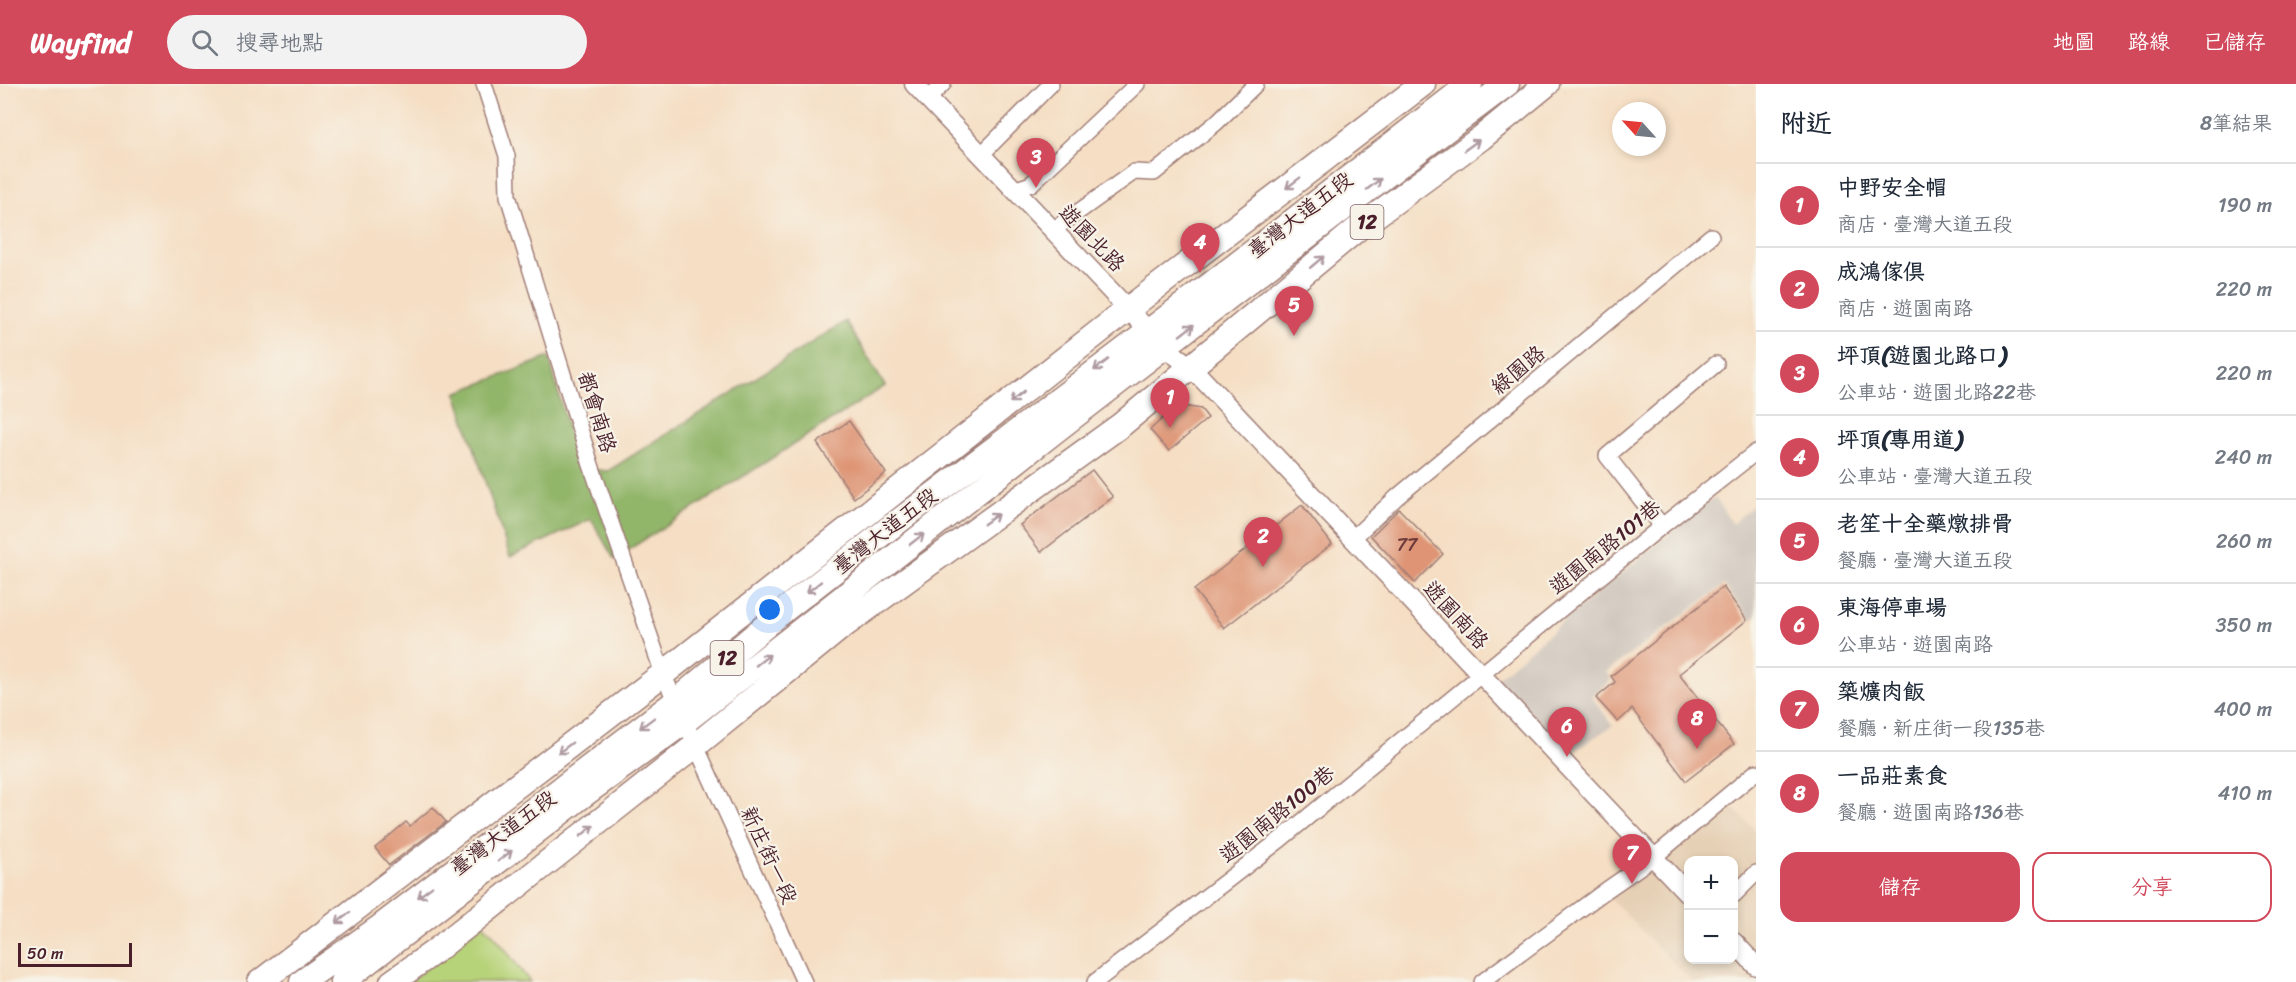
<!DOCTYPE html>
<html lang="zh-TW">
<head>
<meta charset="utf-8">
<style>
  :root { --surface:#fff; --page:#f2f2f3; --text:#1f2937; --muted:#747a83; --line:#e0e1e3; --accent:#d1495b }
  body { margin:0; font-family:Sriracha,"LXGW WenKai TC",sans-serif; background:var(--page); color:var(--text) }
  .controls { position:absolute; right:18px; bottom:18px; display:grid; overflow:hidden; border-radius:12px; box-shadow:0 3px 9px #0003 }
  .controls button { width:54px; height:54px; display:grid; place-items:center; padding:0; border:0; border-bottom:2px solid var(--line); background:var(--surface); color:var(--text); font:30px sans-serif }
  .compass { position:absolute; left:1612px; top:18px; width:54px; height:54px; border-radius:50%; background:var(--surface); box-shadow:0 3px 9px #0003; rotate:297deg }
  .scale { position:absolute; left:18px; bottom:15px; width:114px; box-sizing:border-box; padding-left:6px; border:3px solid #4a1f2b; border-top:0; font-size:16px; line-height:21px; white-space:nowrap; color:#4a1f2b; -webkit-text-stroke:4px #f7f3e8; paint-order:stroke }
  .you { position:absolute; left:770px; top:526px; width:21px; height:21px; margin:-15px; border:4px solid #fff; border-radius:50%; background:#1a73e8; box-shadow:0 0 0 9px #1a73e833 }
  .badge { display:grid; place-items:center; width:39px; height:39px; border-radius:50%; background:var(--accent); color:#fff; font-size:20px; font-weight:700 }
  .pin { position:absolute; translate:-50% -50px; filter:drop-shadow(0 2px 3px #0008) }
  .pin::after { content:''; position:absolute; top:32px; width:21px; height:18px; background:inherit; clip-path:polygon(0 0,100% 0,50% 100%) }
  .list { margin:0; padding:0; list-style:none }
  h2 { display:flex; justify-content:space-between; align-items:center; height:78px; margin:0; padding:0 24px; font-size:26px }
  h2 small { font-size:20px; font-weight:400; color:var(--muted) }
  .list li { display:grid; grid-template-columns:39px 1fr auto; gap:18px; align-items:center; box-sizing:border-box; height:84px; padding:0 24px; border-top:2px solid var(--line) }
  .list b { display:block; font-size:22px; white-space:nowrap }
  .list p { margin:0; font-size:20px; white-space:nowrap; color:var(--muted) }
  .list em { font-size:20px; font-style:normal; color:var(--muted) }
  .actions { display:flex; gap:12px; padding:18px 24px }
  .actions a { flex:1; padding:14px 0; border:2px solid var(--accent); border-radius:18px; text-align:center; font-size:21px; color:var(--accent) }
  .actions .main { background:var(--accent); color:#fff }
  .icon { flex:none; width:33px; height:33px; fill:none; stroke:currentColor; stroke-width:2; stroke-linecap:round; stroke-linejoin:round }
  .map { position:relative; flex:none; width:1756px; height:898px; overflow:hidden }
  header { display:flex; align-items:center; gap:36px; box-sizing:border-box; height:84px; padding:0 30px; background:var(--accent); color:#fff }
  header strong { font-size:28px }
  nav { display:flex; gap:33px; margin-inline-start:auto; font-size:21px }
  .search { width:420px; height:54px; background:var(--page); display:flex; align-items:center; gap:15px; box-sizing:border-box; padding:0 21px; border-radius:33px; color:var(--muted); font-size:22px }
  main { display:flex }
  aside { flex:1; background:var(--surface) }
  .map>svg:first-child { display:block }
  .built { fill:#e6d0b5; fill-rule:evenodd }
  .industrial { fill:#ccc2b9 }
  .green { fill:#b7d379; stroke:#807952; stroke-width:1.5 }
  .forest { fill:#91b569; stroke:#6e6a4a; stroke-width:1.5 }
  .building { fill:#de9474 }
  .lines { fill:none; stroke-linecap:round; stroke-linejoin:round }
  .minor-casing { stroke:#a07e77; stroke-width:18 }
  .tertiary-casing { stroke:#a07e77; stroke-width:21 }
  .primary-casing { stroke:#a07e77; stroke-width:27 }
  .minor { stroke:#fff; stroke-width:15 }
  .tertiary { stroke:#fff; stroke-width:18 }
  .primary { stroke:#fff; stroke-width:24 }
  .oneway { stroke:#ae9aa0 }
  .labels { text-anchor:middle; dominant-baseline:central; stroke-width:4.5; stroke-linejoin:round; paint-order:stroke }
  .number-label { font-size:18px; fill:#6f3c3d }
  .shield { fill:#f7f3e8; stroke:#7e5f64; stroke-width:1.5 }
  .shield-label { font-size:20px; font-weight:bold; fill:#4a1f2b }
  .street-label { font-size:21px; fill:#4a1f2b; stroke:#f7f3e8 }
</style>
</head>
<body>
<header>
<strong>Wayfind</strong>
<div class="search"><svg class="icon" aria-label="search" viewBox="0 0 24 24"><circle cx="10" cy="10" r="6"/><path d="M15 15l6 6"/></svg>搜尋地點</div>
<nav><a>地圖</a><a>路線</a><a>已儲存</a></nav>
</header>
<main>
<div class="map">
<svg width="1756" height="898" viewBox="0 0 1756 898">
  <rect width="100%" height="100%" fill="#f7f3e8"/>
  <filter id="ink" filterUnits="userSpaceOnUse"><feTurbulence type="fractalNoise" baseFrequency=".0167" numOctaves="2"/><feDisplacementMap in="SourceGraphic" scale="12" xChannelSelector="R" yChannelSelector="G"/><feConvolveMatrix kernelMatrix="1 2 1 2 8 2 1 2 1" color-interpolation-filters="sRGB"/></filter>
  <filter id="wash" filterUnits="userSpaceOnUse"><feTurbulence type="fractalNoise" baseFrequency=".008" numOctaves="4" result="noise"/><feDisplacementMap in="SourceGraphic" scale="24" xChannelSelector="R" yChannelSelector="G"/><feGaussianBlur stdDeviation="1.35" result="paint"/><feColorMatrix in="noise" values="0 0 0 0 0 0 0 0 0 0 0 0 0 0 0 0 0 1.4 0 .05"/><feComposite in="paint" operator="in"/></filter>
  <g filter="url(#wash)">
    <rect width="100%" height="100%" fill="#f5dec3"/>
    <path class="built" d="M1729 720 1756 747V898H1692L1609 813 1680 762ZM1688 776H1734V876H1688Z"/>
    <path class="industrial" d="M1715 413 1732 440 1755 420 1756 422V532L1751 536 1724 501 1606 588 1611 596 1591 612 1613 641 1570 670 1496 595 1566 535Z"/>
    <path class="green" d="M482 839 495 852 530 898H409Z"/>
    <path class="forest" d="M846 237 885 302 614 475 591 435 510 473 456 309 549 273 578 384 608 387Z"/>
    <g id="blocks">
      <path class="building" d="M1177 321 1201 325 1208 334 1169 367 1150 346Z
        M849 337 886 389 854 414 817 359Z
        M1092 386 1113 413 1041 468 1020 441Z
        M1302 421 1332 460 1224 544 1194 506Z
        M1399 425 1443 470 1415 499 1371 452Z
        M1723 503 1747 536 1679 590 1734 660 1686 697 1632 625 1618 638 1596 614 1615 598 1611 592Z
        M433 723 446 738 389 781 375 764 406 738 410 742Z"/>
    </g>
  </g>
  <g filter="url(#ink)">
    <use href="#blocks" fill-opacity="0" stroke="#a07e77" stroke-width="1.5"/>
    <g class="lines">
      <defs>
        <path id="minor" d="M484 0 507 72 508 112 591 381 663 590 804 898
          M928 15 943 0
          M981 71 1051 0
          M1013 106 1031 100 1137 0
          M1053 146 1134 88 1154 89 1216 39 1256 0
          M1662 442 1607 372 1716 280
          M1353 454 1397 413 1711 152
          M1734 811 1756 789
          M1095 898 1281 755 1662 442 1756 368
          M1482 898 1605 807 1654 773 1756 688"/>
        <path id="tertiary" d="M914 0 1164 263 1191 283 1688 810
          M1734 858 1756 882"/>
        <path id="primary" d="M260 898 663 590 1128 225 1423 0
          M302 898 380 843 675 618 783 527 883 449 1236 181 1470 0
          M342 898 582 712 684 638 1055 347 1397 83 1507 0
          M392 898 434 868 695 662 839 545 1121 341 1356 146 1481 54 1547 0"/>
      </defs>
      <use href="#minor" class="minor-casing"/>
      <use href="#tertiary" class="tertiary-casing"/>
      <use href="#primary" class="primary-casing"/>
      <use href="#minor" class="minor"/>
      <use href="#tertiary" class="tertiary"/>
      <use href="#primary" class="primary"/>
    </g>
    <defs><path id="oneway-shaft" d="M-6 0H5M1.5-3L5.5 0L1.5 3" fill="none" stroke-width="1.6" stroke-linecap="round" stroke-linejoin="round" transform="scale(1.5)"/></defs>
    <g class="oneway">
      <use href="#oneway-shaft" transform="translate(1472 61) rotate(-36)"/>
      <use href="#oneway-shaft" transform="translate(1293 99) rotate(143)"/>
      <use href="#oneway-shaft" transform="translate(1374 100) rotate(-38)"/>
      <use href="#oneway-shaft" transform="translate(1317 178) rotate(-40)"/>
      <use href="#oneway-shaft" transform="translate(1187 246) rotate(-38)"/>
      <use href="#oneway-shaft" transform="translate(1101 281) rotate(143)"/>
      <use href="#oneway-shaft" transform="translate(1017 313) rotate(142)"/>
      <use href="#oneway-shaft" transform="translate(991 435) rotate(-36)"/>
      <use href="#oneway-shaft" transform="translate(917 455) rotate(-38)"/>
      <use href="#oneway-shaft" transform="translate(814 503) rotate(142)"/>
      <use href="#oneway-shaft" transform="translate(763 576) rotate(-38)"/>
      <use href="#oneway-shaft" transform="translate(647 639) rotate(143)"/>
      <use href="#oneway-shaft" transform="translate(565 664) rotate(143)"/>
      <use href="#oneway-shaft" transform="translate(587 747) rotate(-38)"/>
      <use href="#oneway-shaft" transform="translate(505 772) rotate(-38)"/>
      <use href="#oneway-shaft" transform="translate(425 808) rotate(143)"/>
      <use href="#oneway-shaft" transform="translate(343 834) rotate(143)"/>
    </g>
  </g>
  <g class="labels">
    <g class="number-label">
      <text x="1407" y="461">77</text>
    </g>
    <g class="shield">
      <rect x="1350.5" y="121" width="33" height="34" rx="4.5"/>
      <rect x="710.5" y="557" width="33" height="34" rx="4.5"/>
    </g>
    <g class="shield-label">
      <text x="1367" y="138">12</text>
      <text x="727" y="574">12</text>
    </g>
    <g class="street-label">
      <text transform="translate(1300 131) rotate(-38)">臺灣大道五段</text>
      <text transform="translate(1092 154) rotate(46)">遊園北路</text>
      <text transform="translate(1518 286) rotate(-40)">綠園路</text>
      <text transform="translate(597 328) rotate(73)">都會南路</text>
      <text transform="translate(885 447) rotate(-38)">臺灣大道五段</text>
      <text transform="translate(1605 463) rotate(-39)">遊園南路101巷</text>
      <text transform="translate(1456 531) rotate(47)">遊園南路</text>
      <text transform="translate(1277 730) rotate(-39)">遊園南路100巷</text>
      <text transform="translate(503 749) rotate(-37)">臺灣大道五段</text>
      <text transform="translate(769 771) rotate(65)">新庄街一段</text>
    </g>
  </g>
</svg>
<div class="controls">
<button>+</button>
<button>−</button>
</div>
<svg class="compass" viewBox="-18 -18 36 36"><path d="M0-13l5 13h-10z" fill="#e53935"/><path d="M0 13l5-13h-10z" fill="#747a83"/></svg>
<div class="scale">50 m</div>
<div class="you"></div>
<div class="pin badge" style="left:1170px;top:344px">1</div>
<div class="pin badge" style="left:1263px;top:483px">2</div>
<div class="pin badge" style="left:1036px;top:104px">3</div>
<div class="pin badge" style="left:1200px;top:189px">4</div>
<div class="pin badge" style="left:1294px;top:252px">5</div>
<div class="pin badge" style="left:1567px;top:673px">6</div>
<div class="pin badge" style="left:1632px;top:800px">7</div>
<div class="pin badge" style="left:1697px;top:665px">8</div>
</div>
<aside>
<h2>附近<small>8筆結果</small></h2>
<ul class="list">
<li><span class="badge">1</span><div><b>中野安全帽</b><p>商店 · 臺灣大道五段</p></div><em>190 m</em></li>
<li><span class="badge">2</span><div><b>成鴻傢俱</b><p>商店 · 遊園南路</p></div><em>220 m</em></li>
<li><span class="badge">3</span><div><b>坪頂(遊園北路口)</b><p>公車站 · 遊園北路22巷</p></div><em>220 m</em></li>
<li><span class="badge">4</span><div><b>坪頂(專用道)</b><p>公車站 · 臺灣大道五段</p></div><em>240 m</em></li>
<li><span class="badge">5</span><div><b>老笙十全藥燉排骨</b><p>餐廳 · 臺灣大道五段</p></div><em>260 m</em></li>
<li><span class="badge">6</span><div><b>東海停車場</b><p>公車站 · 遊園南路</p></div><em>350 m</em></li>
<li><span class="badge">7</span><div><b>築爌肉飯</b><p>餐廳 · 新庄街一段135巷</p></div><em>400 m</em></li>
<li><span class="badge">8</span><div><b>一品莊素食</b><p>餐廳 · 遊園南路136巷</p></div><em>410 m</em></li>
</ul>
<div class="actions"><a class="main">儲存</a><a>分享</a></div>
</aside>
</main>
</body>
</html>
